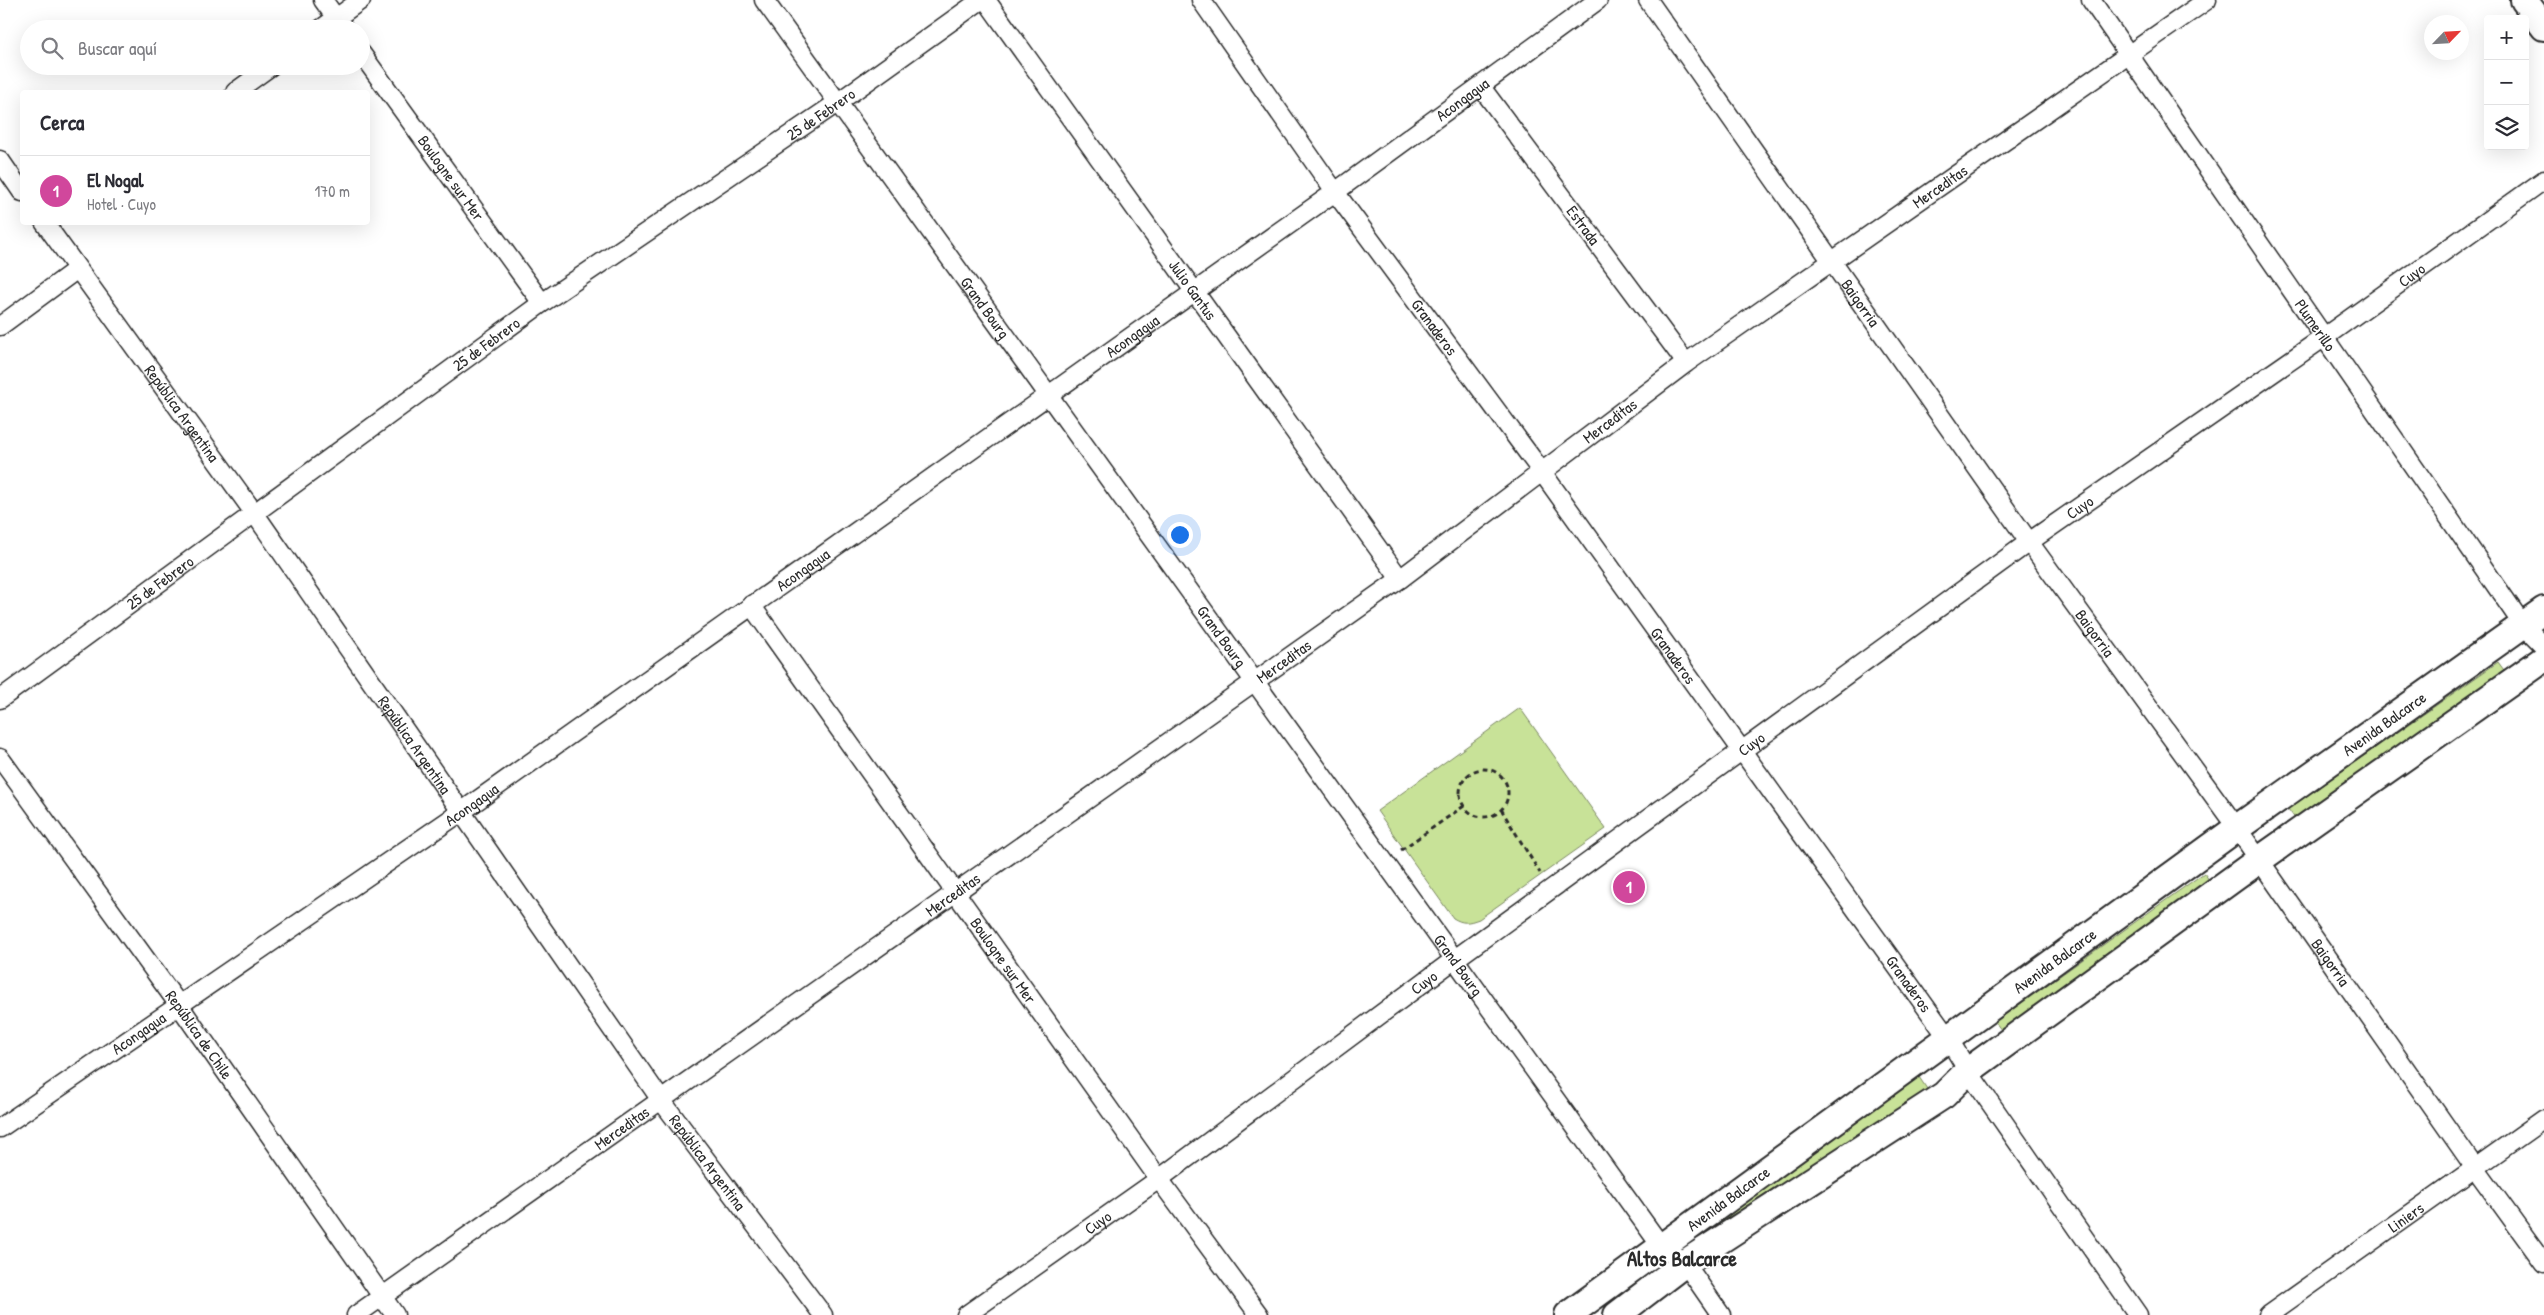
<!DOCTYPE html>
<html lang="es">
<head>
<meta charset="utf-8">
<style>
  :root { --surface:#fff; --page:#f7f7f7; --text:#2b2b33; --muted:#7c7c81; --line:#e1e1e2; --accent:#0f766e }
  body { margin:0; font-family:"Patrick Hand",sans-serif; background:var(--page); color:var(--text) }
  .controls { position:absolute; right:15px; top:15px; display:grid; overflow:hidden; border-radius:5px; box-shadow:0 5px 20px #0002 }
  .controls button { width:45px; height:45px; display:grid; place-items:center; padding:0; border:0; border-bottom:1px solid var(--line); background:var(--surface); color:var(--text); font:25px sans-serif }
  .compass { position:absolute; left:2424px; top:15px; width:45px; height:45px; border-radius:50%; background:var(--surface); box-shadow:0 5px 20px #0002; rotate:65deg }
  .you { position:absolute; left:1179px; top:534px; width:18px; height:18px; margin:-12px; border:4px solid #fff; border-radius:50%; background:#1a73e8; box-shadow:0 0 0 8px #1a73e833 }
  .badge { display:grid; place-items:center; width:32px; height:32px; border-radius:50%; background:var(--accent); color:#fff; font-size:16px; font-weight:700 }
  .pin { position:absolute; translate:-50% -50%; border:2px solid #fff; box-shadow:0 1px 5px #0006 }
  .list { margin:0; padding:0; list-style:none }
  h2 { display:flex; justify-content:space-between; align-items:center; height:65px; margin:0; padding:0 20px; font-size:21px }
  h2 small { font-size:16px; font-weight:400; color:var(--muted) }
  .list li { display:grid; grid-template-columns:32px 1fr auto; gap:15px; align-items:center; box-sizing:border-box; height:70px; padding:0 20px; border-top:1px solid var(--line) }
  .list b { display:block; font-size:19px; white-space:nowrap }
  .list p { margin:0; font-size:16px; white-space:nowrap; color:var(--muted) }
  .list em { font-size:16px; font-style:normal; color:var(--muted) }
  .icon { flex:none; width:28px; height:28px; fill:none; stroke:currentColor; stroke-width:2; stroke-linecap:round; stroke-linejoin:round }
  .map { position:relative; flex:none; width:2544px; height:1315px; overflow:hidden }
  .search { position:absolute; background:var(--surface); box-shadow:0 5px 20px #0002; left:20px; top:20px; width:350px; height:55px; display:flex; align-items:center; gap:12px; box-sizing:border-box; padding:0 18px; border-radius:28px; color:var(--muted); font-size:19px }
  .panel { position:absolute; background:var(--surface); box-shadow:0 5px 20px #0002; left:20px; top:90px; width:350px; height:135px; border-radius:5px }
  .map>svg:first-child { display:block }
  .green { fill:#c8e298; stroke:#7a8662 }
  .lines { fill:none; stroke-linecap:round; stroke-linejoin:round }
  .street-casing { stroke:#2b2b2b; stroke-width:21 }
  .secondary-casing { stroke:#2b2b2b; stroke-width:30 }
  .path { stroke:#2b2b2b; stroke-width:3; stroke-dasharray:5 4; stroke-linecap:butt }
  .street { stroke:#fff; stroke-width:18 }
  .secondary { stroke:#fff; stroke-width:26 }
  .labels { text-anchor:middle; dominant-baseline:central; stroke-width:4; stroke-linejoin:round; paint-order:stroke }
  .street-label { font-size:16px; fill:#2b2b2b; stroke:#fff }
  .district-label { font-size:21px; font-weight:bold; fill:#2b2b2b; stroke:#fff }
</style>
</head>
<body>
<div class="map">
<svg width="2544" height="1315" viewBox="0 0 2544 1315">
  <rect width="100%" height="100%" fill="#fff"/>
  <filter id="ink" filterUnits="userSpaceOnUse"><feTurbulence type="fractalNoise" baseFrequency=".02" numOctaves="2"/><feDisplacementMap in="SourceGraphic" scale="10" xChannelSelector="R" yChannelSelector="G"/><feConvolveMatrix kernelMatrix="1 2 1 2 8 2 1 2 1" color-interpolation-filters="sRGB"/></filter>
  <g filter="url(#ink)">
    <path class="green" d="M2498 662 2509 677 2299 824 2288 809Z
      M1520 708 1606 829 1479 919C1468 923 1463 924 1453 918L1377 811Z
      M2204 873 2215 888 2006 1036 1995 1022Z
      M1919 1077 1929 1092 1721 1241 1710 1226Z"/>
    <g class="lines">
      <defs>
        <g id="street">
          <path d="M323 0 344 29"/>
          <path id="s1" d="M764 0 1661 1246 1685 1263 1721 1315"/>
          <path id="s2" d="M986 0 1400 579"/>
          <path id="s3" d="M1201 0 1335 192 1542 472 1948 1038 1968 1071 2138 1315"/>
          <path id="s4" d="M1648 0 2029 542 2237 828 2475 1168 2544 1263"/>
          <path id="s5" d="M2091 0 2523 625 2544 646"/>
          <path d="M321 29 361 0"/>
          <path id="s6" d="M361 53 542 303"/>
          <path id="s7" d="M1481 87 1686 363"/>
          <path d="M235 92 271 66"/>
          <path d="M0 160 22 192"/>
          <path id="s8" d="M44 222 255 514 661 1100 823 1315"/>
          <path d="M0 326 76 270"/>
          <path id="s9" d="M751 605 1159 1179 1259 1315"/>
          <path id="s10" d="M0 699 542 303 837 103 981 0"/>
          <path id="s11" d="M0 758 179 1005 395 1315"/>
          <path id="s12" d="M0 1128 461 812 1335 192 1598 0"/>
          <path id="s13" d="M356 1315 1400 579 1686 363 2207 0"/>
          <path id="s14" d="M966 1315 1159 1179 1455 959 2029 542 2323 338 2544 180"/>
          <path id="s15" d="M2268 1315 2544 1119"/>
        </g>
        <g id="secondary">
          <path d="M2524 0 2544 27"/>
          <path id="s16" d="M1568 1315 2237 828 2544 610"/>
          <path d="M1617 1315 1685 1263 1944 1095 1968 1071 2259 860 2544 659"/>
        </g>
      </defs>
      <use href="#street" class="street-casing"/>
      <use href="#secondary" class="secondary-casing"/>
      <path class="path" d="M1460 793a24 24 0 1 1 48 0a24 24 0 1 1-48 0Z
        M1501 809 1540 873
        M1401 850 1464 806"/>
      <use href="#street" class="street"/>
      <use href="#secondary" class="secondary"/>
    </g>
  </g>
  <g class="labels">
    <g class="street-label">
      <text stroke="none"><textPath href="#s12" startOffset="1788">Acongagua</textPath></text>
      <text stroke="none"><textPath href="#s10" startOffset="1008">25 de Febrero</textPath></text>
      <text stroke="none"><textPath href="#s6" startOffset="154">Boulogne sur Mer</textPath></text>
      <text stroke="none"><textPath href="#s13" startOffset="1945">Merceditas</textPath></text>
      <text stroke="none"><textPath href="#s7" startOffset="172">Estrada</textPath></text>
      <text stroke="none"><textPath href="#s14" startOffset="1781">Cuyo</textPath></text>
      <text stroke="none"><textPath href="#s2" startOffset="356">Julio Gantus</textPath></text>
      <text stroke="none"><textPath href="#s4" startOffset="370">Baigorria</textPath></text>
      <text stroke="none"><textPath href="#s1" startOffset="379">Grand Bourg</textPath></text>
      <text stroke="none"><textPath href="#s5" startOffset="395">Plumerillo</textPath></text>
      <text stroke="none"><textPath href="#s3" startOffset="402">Granaderos</textPath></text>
      <text stroke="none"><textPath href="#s12" startOffset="1382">Acongagua</textPath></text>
      <text stroke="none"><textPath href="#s10" startOffset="602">25 de Febrero</textPath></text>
      <text stroke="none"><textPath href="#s8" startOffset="236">República Argentina</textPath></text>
      <text stroke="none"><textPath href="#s13" startOffset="1540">Merceditas</textPath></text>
      <text stroke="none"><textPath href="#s14" startOffset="1376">Cuyo</textPath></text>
      <text stroke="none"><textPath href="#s12" startOffset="978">Acongagua</textPath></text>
      <text stroke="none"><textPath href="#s10" startOffset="198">25 de Febrero</textPath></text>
      <text stroke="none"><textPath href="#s4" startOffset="775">Baigorria</textPath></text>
      <text stroke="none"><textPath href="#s1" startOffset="784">Grand Bourg</textPath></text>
      <text stroke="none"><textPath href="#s3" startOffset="808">Granaderos</textPath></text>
      <text stroke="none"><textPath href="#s13" startOffset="1135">Merceditas</textPath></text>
      <text stroke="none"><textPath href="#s16" startOffset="1008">Avenida Balcarce</textPath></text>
      <text stroke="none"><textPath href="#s14" startOffset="971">Cuyo</textPath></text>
      <text stroke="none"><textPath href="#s8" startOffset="641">República Argentina</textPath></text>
      <text stroke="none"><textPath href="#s12" startOffset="572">Acongagua</textPath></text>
      <text stroke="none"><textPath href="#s13" startOffset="730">Merceditas</textPath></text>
      <text stroke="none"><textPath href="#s9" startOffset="436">Boulogne sur Mer</textPath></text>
      <text stroke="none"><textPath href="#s16" startOffset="602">Avenida Balcarce</textPath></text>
      <text stroke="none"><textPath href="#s4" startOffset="1180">Baigorria</textPath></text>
      <text stroke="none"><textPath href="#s1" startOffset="1189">Grand Bourg</textPath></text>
      <text stroke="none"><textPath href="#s14" startOffset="566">Cuyo</textPath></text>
      <text stroke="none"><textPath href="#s3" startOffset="1212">Granaderos</textPath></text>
      <text stroke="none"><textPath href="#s12" startOffset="168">Acongagua</textPath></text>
      <text stroke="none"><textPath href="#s11" startOffset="341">República de Chile</textPath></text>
      <text stroke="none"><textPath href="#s13" startOffset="325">Merceditas</textPath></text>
      <text stroke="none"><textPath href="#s8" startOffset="1151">República Argentina</textPath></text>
      <text stroke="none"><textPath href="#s16" startOffset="198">Avenida Balcarce</textPath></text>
      <text stroke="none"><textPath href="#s15" startOffset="169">Liniers</textPath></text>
      <text stroke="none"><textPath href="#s14" startOffset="161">Cuyo</textPath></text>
    </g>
    <g class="district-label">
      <text x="1682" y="1258">Altos Balcarce</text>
    </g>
  </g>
</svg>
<div class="controls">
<button>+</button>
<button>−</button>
<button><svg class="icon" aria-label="layers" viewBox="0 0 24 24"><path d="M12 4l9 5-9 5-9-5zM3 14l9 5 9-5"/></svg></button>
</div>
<svg class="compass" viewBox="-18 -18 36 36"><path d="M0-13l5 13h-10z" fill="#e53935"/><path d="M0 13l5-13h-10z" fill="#7c7c81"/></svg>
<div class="you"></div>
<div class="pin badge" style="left:1629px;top:887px;background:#d1479c">1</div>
<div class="search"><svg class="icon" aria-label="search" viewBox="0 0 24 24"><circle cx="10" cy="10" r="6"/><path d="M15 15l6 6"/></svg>Buscar aquí</div>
<section class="panel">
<h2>Cerca<small></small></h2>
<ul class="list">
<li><span class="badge" style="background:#d1479c">1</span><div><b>El Nogal</b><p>Hotel · Cuyo</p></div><em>170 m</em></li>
</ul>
</section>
</div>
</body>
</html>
